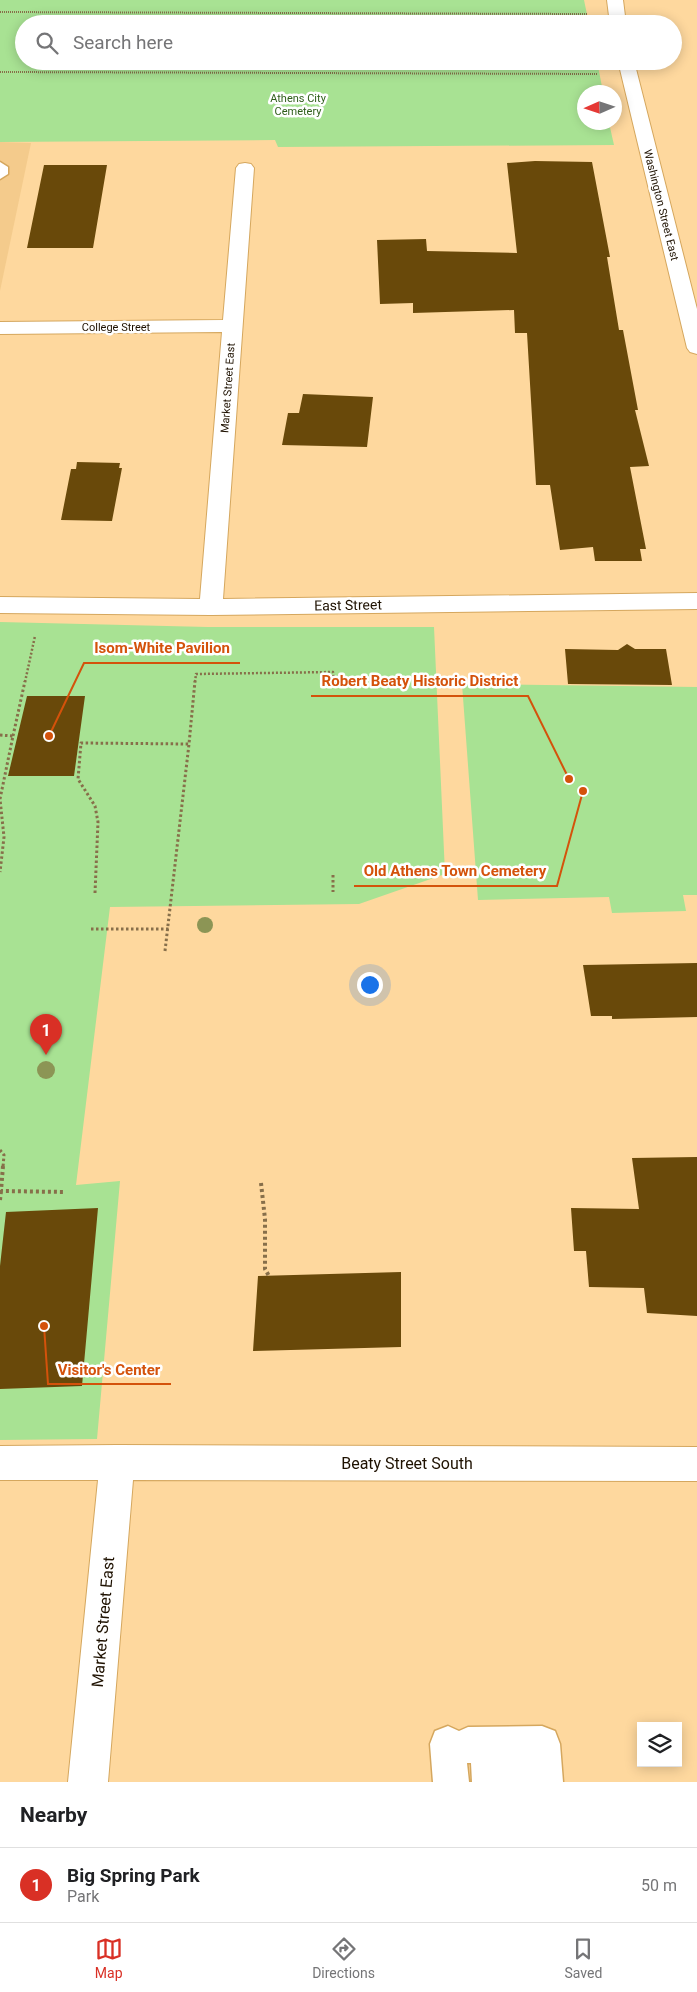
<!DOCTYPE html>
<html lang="en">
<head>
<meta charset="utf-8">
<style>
  :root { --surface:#fff; --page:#f6f6f6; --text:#202124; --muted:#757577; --line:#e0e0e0; --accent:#d93025 }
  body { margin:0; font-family:Roboto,sans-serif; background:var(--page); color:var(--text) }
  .controls { position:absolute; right:15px; bottom:15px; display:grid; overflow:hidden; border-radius:0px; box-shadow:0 2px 12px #0003 }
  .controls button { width:45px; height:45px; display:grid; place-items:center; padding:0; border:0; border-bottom:1px solid var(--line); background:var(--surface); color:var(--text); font:25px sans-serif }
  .compass { position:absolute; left:577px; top:85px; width:45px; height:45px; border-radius:50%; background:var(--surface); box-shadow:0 2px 12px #0003; rotate:267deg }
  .you { position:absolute; left:369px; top:984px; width:18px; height:18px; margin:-12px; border:4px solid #fff; border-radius:50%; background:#1a73e8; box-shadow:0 0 0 8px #1a73e833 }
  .badge { display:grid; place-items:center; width:32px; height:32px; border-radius:50%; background:var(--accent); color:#fff; font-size:16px; font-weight:700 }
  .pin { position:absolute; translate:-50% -41px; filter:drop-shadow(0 1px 2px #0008) }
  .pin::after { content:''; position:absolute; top:26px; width:18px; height:15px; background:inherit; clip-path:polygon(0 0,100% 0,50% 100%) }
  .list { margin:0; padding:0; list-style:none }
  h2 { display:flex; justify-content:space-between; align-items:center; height:65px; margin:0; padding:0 20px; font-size:21px }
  h2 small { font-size:16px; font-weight:400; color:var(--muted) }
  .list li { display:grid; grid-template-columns:32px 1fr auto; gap:15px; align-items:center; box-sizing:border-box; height:75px; padding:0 20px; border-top:1px solid var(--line) }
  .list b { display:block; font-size:19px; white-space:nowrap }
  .list p { margin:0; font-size:16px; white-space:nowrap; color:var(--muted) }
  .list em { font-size:16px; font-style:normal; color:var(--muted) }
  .icon { flex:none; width:28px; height:28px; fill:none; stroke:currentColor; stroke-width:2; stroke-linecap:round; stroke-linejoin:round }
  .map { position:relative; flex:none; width:697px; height:1782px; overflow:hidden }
  .search { position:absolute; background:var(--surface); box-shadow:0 2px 12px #0003; left:15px; right:15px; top:15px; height:55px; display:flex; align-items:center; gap:12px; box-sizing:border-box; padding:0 18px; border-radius:28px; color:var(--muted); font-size:19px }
  .sheet { height:140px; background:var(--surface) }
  nav { display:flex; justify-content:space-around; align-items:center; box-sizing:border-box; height:70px; border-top:1px solid var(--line); background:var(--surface); font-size:14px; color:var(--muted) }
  nav a { display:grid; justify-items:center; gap:2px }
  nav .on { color:var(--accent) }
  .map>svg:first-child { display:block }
  .built { fill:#f4cb8c }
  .green { fill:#a8e293 }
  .building { fill:#69490a }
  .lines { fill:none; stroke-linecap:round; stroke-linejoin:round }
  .lane-casing { stroke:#d5a75e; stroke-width:3 }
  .street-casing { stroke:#d5a75e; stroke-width:2 }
  .secondary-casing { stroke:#d5a75e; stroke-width:2 }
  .path-far3 { stroke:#876f4a; stroke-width:2; stroke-dasharray:1 1; stroke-linecap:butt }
  .path-far2 { stroke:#876f4a; stroke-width:2.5; stroke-dasharray:2 2; stroke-linecap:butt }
  .path-far1 { stroke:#876f4a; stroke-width:3; stroke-dasharray:2.5 2.5; stroke-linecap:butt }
  .path { stroke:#876f4a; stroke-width:4; stroke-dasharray:3 3; stroke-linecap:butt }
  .lane { fill:#fff; fill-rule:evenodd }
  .street { fill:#fff; fill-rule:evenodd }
  .secondary { fill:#fff; fill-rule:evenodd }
  .tree { fill:#8c9555 }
  .labels { text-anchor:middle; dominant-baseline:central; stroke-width:5; stroke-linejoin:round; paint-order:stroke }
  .far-park-label { font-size:11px; fill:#2f5e1a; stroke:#fff }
  .far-street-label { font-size:11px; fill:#1e1100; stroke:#fff }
  .street-label { font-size:14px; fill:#1e1100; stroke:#fff }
  .near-street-label { font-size:16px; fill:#1e1100; stroke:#fff }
  .leader { fill:none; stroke:#d4520b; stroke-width:2 }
  .callout-dot { fill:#d4520b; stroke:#fff; stroke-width:2 }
  .callout-label { font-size:15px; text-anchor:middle; font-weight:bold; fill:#d4520b; stroke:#fff; stroke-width:5; stroke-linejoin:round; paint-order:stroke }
</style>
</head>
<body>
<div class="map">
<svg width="697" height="1782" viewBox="0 0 697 1782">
  <rect width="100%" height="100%" fill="#fed89e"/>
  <path class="built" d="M0 142 31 143 0 291Z"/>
  <path class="green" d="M0 0H584L589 24H24V61H597L603 92H584V122L609 123 614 145 278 147 275 140 0 142Z
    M0 622 208 627H434L445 874 359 904 110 907 76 1185 120 1181 97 1439 0 1440Z
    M462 684 697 687V895H683L686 911 612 913 609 897 478 900Z"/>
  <path class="building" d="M535 161 592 162 610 257H607L619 330H623L638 410H635L649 466 630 467 646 549H640L642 561H595L593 547 560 550 550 485H536L527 333H515L514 310 413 313V303L380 304 377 240 426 239 427 251 517 253 507 163Z
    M44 165H107L93 248H27Z
    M303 394 373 397 367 447 282 445 288 413H299Z
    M77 462 120 463 119 468H122L112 521 61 520 71 469H76Z
    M627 644 635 649H666L672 685 568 684 565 649 618 650Z
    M27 696H85L74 776H8Z
    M697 963V1017L612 1019V1016H591L583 965Z
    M697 1157V1316L647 1313 644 1288 589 1287 586 1251H574L571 1208 639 1209 632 1158Z
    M98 1208 82 1386 0 1389V1266L6 1212Z
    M401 1272V1347L253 1351 258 1276Z"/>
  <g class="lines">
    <defs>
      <path id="lane" d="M0 162 8 167V174L0 179Z
        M448 1726 459 1731 468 1727 542 1726 555 1731 560 1744 563 1782H472L471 1763H467L469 1782H433L430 1744 435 1731Z"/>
      <path id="street" d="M245 163 251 164 254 168 223 599 697 593V609L211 615 0 613V597L200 599 222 332 0 334V322L223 320 236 168 239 164Z
        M117 1445 697 1447V1481L133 1480 108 1782H68L98 1480H0V1446Z"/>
      <path id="secondary" d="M607 0H623L626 24H610Z
        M618 61H634L697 309V354L690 352 687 348Z"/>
    </defs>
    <use href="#lane" class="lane-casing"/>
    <use href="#street" class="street-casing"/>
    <use href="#secondary" class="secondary-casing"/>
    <path class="path-far3" d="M0 12 588 14
      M0 72 598 74"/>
    <path class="path-far2" d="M25 682 35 636
      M195 682 196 674 333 672 334 682"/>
    <path class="path-far1" d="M334 681V685
      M0 735 13 736 0 799 4 837 0 872
      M13 736 25 681
      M333 875V892
      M95 893 98 822 95 806 78 779 81 743 189 744 195 681
      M91 929H169
      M165 951 189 744
      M0 1150 4 1155 3 1167"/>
    <path class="path" d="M3 1166 1 1191 65 1192
      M261 1183 265 1219V1269L269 1276
      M0 1200 1 1191"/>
    <use href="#lane" class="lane"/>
    <use href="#street" class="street"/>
    <use href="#secondary" class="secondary"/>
  </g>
  <g class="tree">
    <circle cx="205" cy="925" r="8"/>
    <circle cx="46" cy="1070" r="9"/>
  </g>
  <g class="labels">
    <g class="far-park-label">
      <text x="298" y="98">Athens City<tspan x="298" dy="13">Cemetery</tspan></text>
    </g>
    <g class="far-street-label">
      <text transform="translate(661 205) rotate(76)">Washington Street East</text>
      <text x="116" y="327">College Street</text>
      <text transform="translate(228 388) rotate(-86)">Market Street East</text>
    </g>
    <g class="street-label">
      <text transform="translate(348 605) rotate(-1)">East Street</text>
    </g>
    <g class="near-street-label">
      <text x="407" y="1463">Beaty Street South</text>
      <text transform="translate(103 1622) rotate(-85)">Market Street East</text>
    </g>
  </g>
  <path class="leader" d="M49 736L84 663H240M569 779L528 696H311M583 791L557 886H354M44 1326L48 1384H171"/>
  <g class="callout-dot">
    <circle cx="49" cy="736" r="5"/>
    <circle cx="569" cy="779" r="5"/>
    <circle cx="583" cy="791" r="5"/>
    <circle cx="44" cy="1326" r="5"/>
  </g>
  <g class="callout-label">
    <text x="162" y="653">Isom-White Pavilion</text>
    <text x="420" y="686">Robert Beaty Historic District</text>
    <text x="455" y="876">Old Athens Town Cemetery</text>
    <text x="109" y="1375">Visitor's Center</text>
  </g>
</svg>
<div class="controls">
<button><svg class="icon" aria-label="layers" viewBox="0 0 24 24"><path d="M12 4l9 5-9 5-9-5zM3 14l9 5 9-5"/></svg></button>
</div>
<svg class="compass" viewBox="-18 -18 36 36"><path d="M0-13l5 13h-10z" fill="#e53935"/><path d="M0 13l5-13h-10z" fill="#757577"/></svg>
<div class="you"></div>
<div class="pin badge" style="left:46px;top:1055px">1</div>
<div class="search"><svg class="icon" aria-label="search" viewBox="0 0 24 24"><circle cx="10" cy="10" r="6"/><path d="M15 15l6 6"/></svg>Search here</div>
</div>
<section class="sheet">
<h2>Nearby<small></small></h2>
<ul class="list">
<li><span class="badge">1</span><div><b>Big Spring Park</b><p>Park</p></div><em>50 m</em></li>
</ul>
</section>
<nav>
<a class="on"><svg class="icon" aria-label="map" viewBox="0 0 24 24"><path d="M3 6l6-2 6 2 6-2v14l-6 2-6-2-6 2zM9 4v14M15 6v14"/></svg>Map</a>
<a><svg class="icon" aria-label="directions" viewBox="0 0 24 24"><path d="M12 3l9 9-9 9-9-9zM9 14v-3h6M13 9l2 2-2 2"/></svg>Directions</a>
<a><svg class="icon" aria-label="saved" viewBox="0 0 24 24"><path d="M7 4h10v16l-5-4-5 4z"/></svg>Saved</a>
</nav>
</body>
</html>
